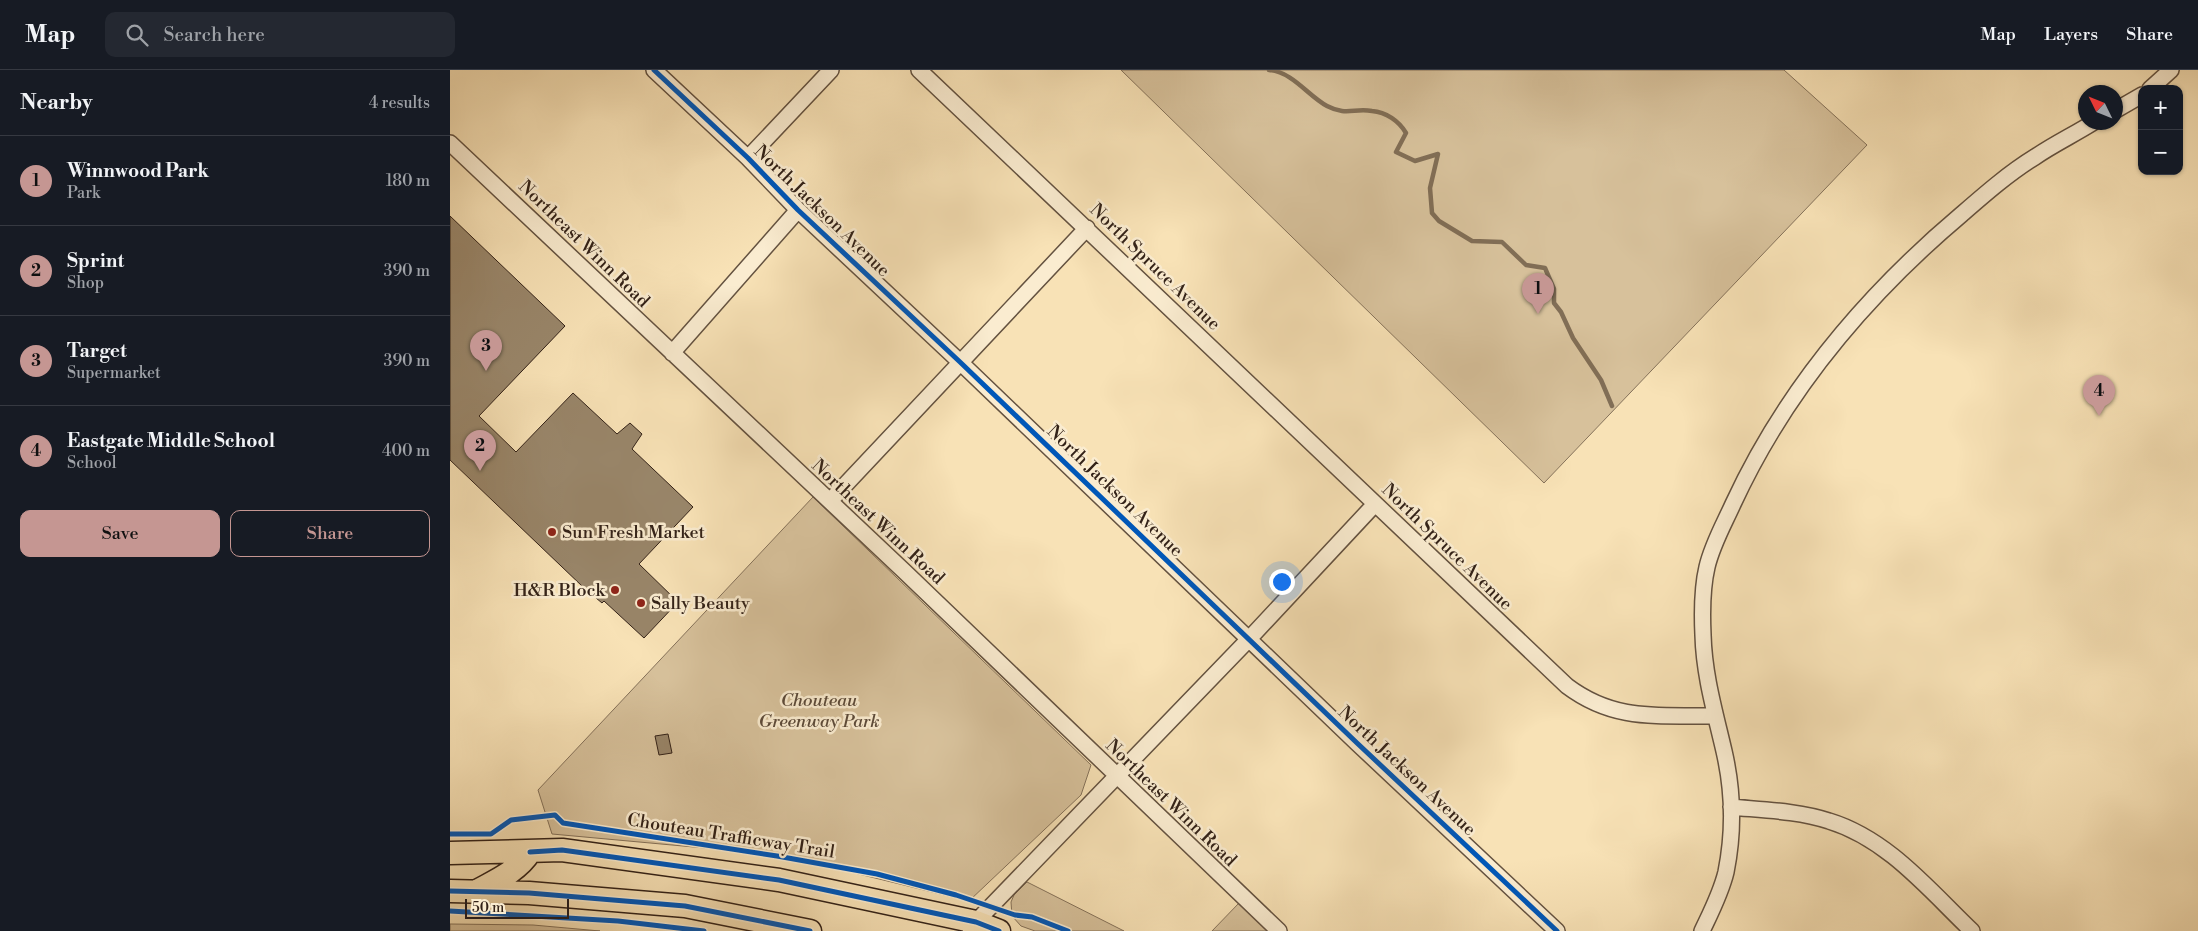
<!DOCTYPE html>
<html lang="en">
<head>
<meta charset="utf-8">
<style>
  :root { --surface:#171b24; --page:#242831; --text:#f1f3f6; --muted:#9ea1a6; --line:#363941; --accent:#c59692 }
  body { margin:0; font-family:"Libre Bodoni",serif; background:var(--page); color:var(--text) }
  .controls { position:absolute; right:15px; top:15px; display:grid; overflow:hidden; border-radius:10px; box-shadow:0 1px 4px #0004 }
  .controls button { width:45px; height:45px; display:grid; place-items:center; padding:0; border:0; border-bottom:1px solid var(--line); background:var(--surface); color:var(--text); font:25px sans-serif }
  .compass { position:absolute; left:1628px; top:15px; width:45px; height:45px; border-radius:50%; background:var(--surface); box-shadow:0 1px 4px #0004; rotate:313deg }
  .scale { position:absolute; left:15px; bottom:12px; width:104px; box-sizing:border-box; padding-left:5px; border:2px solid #332218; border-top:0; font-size:14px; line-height:18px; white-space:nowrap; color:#332218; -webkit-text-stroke:4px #faecd0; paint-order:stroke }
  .you { position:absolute; left:831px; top:511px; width:18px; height:18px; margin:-12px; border:4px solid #fff; border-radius:50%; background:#1a73e8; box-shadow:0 0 0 8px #1a73e833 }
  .badge { display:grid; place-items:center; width:32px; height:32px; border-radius:50%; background:var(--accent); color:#111; font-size:16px; font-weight:700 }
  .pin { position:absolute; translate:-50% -41px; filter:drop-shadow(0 1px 2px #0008) }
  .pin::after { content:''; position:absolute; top:26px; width:18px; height:15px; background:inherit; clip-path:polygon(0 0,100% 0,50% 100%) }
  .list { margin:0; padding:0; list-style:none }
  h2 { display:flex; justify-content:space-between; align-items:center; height:65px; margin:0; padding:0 20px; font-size:21px }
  h2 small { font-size:16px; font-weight:400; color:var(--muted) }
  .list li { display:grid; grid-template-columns:32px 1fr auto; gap:15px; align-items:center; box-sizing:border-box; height:90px; padding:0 20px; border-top:1px solid var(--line) }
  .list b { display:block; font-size:19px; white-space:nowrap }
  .list p { margin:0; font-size:16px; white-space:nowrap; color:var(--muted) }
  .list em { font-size:16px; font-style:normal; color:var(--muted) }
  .actions { display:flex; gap:10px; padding:15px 20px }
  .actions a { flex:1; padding:11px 0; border:1px solid var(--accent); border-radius:10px; text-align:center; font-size:18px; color:var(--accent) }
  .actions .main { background:var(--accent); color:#111 }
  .icon { flex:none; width:28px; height:28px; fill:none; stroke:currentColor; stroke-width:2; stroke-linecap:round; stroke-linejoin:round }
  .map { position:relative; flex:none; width:1748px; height:861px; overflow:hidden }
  header { display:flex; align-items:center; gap:30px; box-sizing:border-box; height:70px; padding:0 25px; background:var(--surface); border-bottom:1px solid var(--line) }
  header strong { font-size:24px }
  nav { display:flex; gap:28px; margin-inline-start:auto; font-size:18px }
  .search { width:350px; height:45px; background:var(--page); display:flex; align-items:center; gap:12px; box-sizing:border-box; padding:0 18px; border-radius:10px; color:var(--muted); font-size:19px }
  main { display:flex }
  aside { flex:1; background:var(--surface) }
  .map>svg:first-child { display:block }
  .green { fill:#d7c19b; stroke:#85725a }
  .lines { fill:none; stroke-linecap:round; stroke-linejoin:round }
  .stream { stroke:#816e56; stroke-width:4.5 }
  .building { fill:#99866a; stroke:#332218 }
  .street-casing { stroke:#645240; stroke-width:18 }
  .primary-casing { stroke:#332218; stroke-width:25 }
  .street { stroke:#faecd0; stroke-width:15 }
  .primary { stroke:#f8e2b6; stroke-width:22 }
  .cycleway-casing { stroke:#faecd0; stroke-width:8 }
  .cycleway { stroke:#0057b8; stroke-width:5 }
  .poi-dot { fill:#8f2418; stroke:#faecd0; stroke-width:2 }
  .labels { text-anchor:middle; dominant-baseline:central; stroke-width:5; stroke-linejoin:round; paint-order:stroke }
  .street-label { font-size:18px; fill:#332218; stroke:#faecd0 }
  .poi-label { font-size:18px; fill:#332218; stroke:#faecd0; text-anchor:start }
  .park-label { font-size:18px; font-style:italic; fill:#5c4a39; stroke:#faecd0 }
</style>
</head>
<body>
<header>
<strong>Map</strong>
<div class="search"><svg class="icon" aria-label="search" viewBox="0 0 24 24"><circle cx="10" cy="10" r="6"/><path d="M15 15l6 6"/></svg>Search here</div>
<nav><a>Map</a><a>Layers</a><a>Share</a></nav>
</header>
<main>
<aside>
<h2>Nearby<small>4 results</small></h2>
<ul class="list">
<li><span class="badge">1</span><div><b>Winnwood Park</b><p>Park</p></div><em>180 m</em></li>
<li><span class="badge">2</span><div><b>Sprint</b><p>Shop</p></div><em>390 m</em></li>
<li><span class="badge">3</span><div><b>Target</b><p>Supermarket</p></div><em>390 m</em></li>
<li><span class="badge">4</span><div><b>Eastgate Middle School</b><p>School</p></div><em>400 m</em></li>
</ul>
<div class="actions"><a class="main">Save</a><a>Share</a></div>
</aside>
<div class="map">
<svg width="1748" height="861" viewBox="0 0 1748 861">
  <rect width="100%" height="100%" fill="#f8e2b6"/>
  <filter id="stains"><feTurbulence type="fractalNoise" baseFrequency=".004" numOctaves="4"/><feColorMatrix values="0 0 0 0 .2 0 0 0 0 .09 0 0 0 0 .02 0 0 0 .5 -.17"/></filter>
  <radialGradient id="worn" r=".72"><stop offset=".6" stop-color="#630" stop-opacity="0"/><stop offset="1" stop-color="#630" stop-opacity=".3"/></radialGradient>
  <path class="green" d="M671 0H1334L1417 75 1094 413Z
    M363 427 641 695 631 725 519 831 331 785 102 764 88 720Z
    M577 812 579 813 674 861H585L571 856 562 846 561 832 564 825Z
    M789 833 818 861H762Z
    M0 854 83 855 150 861H0Z"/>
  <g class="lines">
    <path class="stream" d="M819 0C843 2 858 26 877 36 896 46 904 38 922 41 936 42 949 51 956 63L946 82 965 91 988 84 980 118 982 143 989 151 1022 171 1052 172 1076 195 1095 198 1104 219V233L1111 242 1123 268 1151 310 1162 336"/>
  </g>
  <path class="building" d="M0 146 115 256 29 346 66 382 123 323 167 364 180 353 192 364 182 379 243 437 189 494 228 532 194 568 154 531 152 533 133 517 0 390Z
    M218 664 222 683 209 685 205 666Z"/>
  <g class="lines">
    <defs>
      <path id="street" d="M204 0 298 88 348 140 510 292 907 673 1107 861
        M469 0 1117 616C1165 652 1208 645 1265 646
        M1700 19 1721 0
        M1666 40 1692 25
        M0 73 455 502 829 861
        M298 88 381 0
        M222 283 348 140
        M380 431 637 158
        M1281 737C1313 740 1349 741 1379 751 1438 769 1479 820 1522 861
        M520 858 799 569 925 434
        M1252 861C1261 842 1271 823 1276 802 1284 762 1283 720 1274 681 1265 642 1254 605 1253 565 1252 543 1252 518 1257 497 1262 475 1274 454 1283 434 1336 319 1416 225 1512 144 1535 124 1559 103 1585 87 1604 74 1625 64 1644 52"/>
      <path id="primary" d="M0 783 112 780 329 810 526 852 549 861
        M0 821 79 823 235 836 360 861
        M27 821C47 810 68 801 80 782"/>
    </defs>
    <use href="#street" class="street-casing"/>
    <use href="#primary" class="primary-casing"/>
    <use href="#street" class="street"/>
    <use href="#primary" class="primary"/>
    <defs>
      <path id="cycleway" d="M204 0 298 88 348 140 510 292 907 673 1107 861
        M0 764H41L61 750 105 745 113 753 327 786 427 804 506 825 565 845 582 847 618 861
        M80 782 112 780 329 810 526 852 549 861
        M0 821 79 823 235 836 360 861
        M0 841 168 851 254 861"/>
    </defs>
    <use href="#cycleway" class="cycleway-casing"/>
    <use href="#cycleway" class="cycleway"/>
  </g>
  <g class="poi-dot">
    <circle cx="102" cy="462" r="5"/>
    <circle cx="165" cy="520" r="5"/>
    <circle cx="191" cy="533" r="5"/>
  </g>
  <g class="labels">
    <g class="street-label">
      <text transform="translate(372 141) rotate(44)">North Jackson Avenue</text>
      <text transform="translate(134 174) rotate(44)">Northeast Winn Road</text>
      <text transform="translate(705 197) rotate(44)">North Spruce Avenue</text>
      <text transform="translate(665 421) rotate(44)">North Jackson Avenue</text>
      <text transform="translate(428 452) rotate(43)">Northeast Winn Road</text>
      <text transform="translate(997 477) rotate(44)">North Spruce Avenue</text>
      <text transform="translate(957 701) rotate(43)">North Jackson Avenue</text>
      <text transform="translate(721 733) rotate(44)">Northeast Winn Road</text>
      <text transform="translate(281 766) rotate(9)">Chouteau Trafficway Trail</text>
    </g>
    <g class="poi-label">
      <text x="112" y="462">Sun Fresh Market</text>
      <text x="155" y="520" text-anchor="end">H&amp;R Block</text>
      <text x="201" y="533">Sally Beauty</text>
    </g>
    <g class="park-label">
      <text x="369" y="630">Chouteau<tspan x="369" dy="21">Greenway Park</tspan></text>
    </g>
  </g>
  <rect width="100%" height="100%" filter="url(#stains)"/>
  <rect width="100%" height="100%" fill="url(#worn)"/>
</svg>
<div class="controls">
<button>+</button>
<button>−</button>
</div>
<svg class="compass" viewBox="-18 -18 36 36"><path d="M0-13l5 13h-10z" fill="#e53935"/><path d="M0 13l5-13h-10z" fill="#9ea1a6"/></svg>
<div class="scale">50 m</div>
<div class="you"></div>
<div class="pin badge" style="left:1088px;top:244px">1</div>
<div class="pin badge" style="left:30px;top:401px">2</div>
<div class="pin badge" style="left:36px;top:301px">3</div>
<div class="pin badge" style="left:1649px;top:346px">4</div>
</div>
</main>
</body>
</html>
